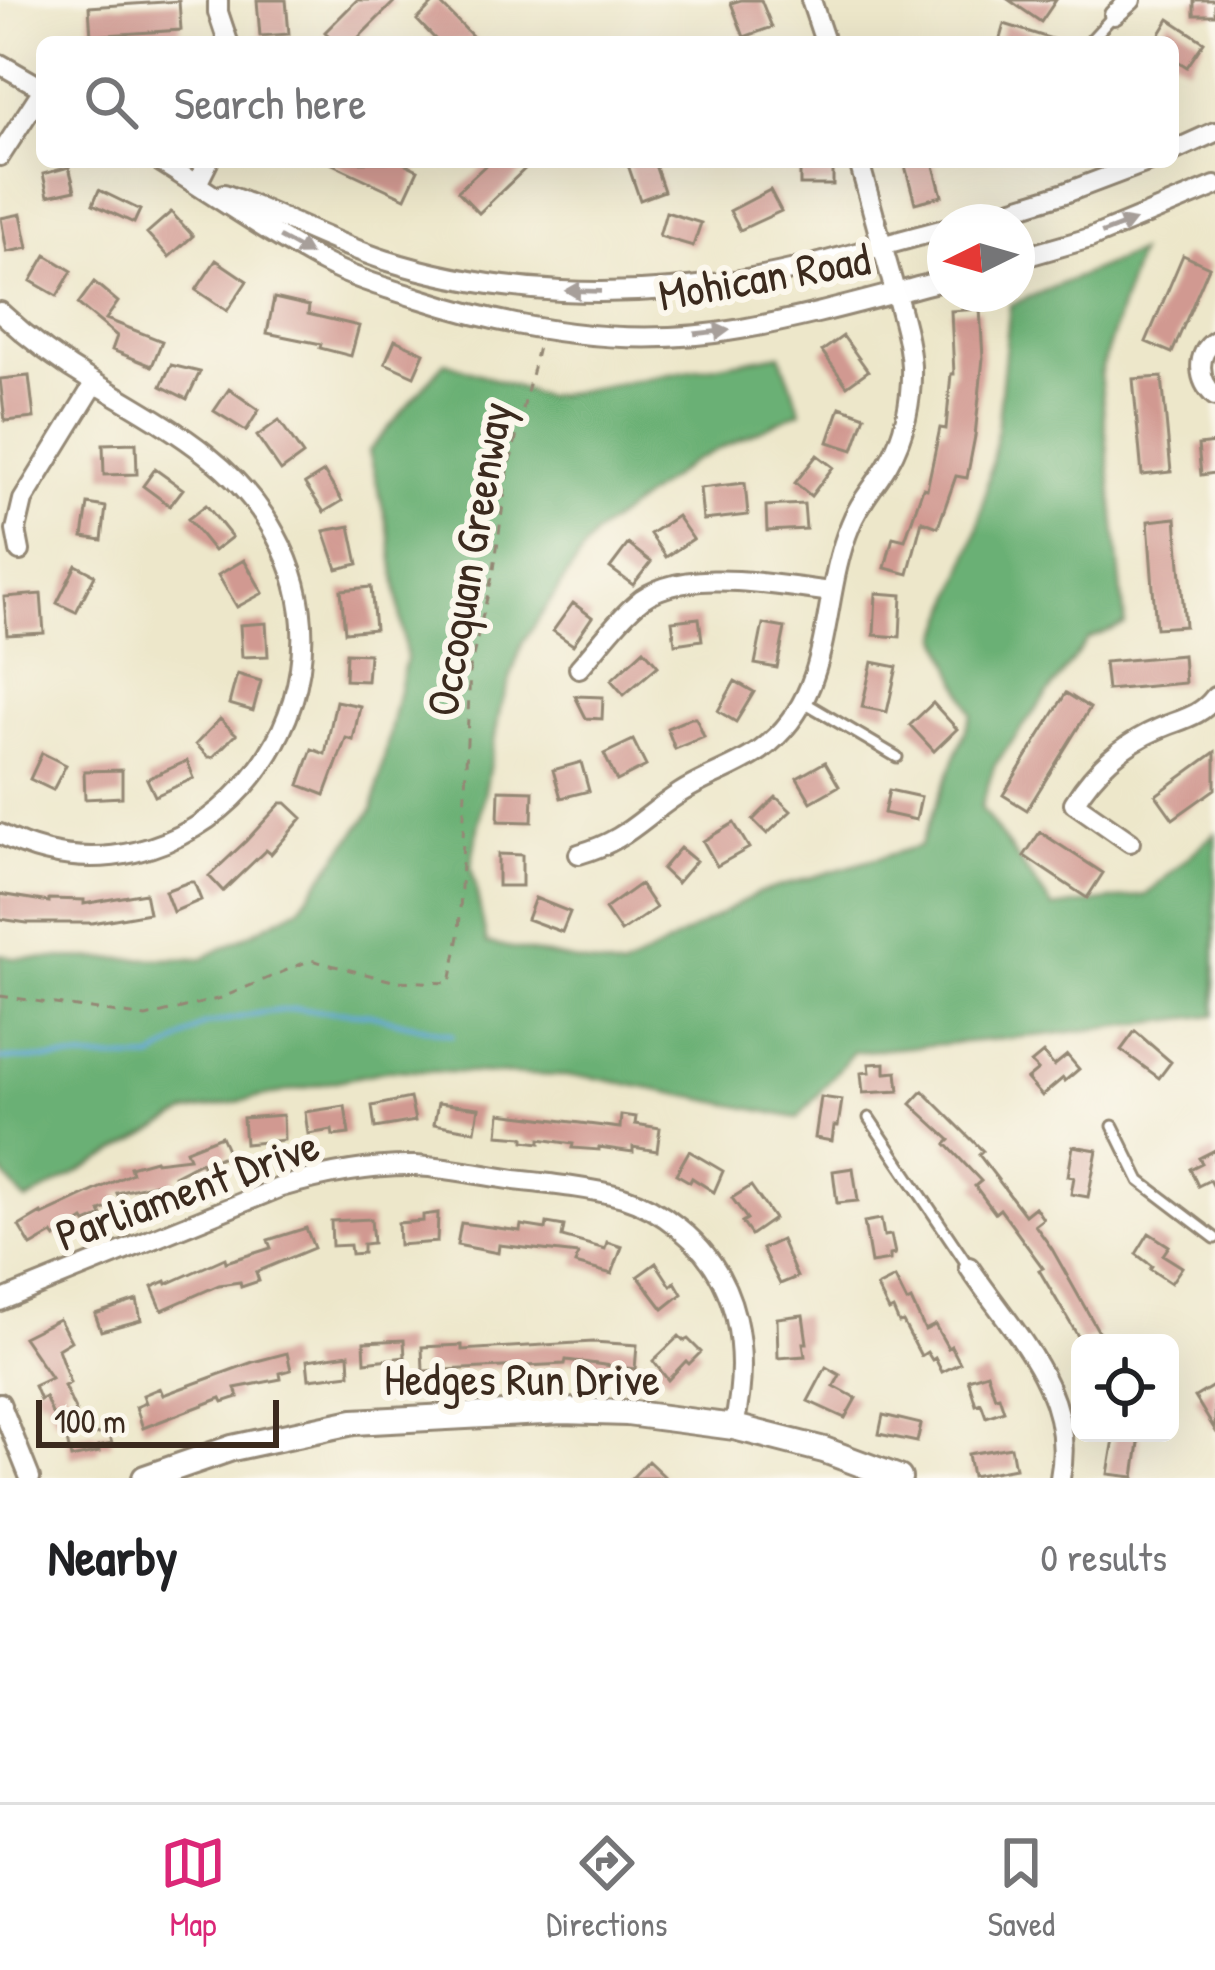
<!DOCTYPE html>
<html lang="en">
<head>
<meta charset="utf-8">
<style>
  :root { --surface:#fff; --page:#f6f6f6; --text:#202124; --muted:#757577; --line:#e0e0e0; --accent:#db2777 }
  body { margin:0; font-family:"Patrick Hand",sans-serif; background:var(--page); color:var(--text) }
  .controls { position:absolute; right:36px; bottom:36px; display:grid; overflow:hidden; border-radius:18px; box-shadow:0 12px 48px #0002 }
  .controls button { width:108px; height:108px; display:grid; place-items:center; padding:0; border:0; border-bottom:3px solid var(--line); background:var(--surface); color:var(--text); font:60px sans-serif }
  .compass { position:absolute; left:927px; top:204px; width:108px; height:108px; border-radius:50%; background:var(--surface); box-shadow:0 12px 48px #0002; rotate:265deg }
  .scale { position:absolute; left:36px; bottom:30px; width:243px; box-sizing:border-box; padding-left:12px; border:6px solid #3b2a1e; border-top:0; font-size:33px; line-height:42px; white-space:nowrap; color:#3b2a1e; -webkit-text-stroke:9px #fbf7ec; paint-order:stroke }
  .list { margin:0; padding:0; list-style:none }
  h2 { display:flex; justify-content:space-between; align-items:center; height:156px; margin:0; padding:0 48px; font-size:51px }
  h2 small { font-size:39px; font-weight:400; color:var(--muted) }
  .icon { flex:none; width:66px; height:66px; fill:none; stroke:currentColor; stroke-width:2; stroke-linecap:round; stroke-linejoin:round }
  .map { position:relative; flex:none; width:1215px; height:1478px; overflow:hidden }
  .search { position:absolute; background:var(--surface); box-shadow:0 12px 48px #0002; left:36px; right:36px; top:36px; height:132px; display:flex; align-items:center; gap:30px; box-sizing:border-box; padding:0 42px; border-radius:18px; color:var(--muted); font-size:45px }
  .sheet { height:324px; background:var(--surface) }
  nav { display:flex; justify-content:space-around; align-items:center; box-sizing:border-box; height:168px; border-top:3px solid var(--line); background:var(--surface); font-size:33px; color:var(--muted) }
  nav a { display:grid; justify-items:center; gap:6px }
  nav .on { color:var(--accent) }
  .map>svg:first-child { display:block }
  .forest { fill:#6bb074; stroke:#536d49; stroke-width:3 }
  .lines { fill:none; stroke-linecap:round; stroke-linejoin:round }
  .stream { stroke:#60a6d6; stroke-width:4.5 }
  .building { fill:#d19991 }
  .service-casing { stroke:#948874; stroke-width:15 }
  .minor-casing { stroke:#948874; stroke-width:24 }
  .tertiary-casing { stroke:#948874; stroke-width:30 }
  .path { stroke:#948874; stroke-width:3; stroke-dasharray:9 9; stroke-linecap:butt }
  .service { stroke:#fff; stroke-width:9 }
  .minor { stroke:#fff; stroke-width:18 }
  .tertiary { stroke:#fff; stroke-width:24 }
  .oneway { fill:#a79f9a }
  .labels { text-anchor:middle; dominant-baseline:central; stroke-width:12; stroke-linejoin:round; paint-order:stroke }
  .street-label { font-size:45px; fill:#3b2a1e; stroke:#fbf7ec }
</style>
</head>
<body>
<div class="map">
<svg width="1215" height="1478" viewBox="0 0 1215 1478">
  <rect width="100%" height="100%" fill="#fbf7ec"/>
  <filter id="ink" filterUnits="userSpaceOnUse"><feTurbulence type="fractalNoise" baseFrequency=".00833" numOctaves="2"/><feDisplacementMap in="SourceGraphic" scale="24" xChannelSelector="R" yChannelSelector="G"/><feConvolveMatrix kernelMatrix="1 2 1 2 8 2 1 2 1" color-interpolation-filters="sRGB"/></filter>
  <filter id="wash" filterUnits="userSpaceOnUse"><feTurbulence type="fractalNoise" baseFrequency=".004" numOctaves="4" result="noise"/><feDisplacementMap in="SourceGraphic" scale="48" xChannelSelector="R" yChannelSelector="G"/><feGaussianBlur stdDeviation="2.7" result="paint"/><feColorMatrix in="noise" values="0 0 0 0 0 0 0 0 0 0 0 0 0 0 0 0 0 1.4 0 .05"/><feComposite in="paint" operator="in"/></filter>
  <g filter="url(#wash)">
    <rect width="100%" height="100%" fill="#ede7ca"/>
    <path class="forest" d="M1138 252 1100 374 1125 624 1088 639 994 766 981 808 1053 908 1146 895 1215 833V1015L1045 1035 853 1052 798 1118 591 1077 390 1070 188 1112 26 1201 0 1170V954L12 958 202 959 299 908 373 809 406 658 390 537 369 451 445 362 545 397 780 354 801 411 693 461 594 535 522 644 500 709 471 866 487 943 622 970 758 893 920 846 972 714 940 637 978 528 996 442 1010 305Z"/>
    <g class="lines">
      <path class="stream" d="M0 1059H153L203 1025 260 1013 295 1009 368 1014 452 1035"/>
    </g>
    <g id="blocks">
      <path class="building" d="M257 0H286L289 34 260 36Z
        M357 0H396L354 42H335L325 32Z
        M437 0 478 42H438L417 20Z
        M741 0H761L772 27 744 37 731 3Z
        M1009 0H1056L1041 22Z
        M1194 0H1215V15H1194Z
        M179 1 181 30 91 36 89 7Z
        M1169 19 1204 42 1187 67 1173 58V42H1155Z
        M1004 24 1052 39 1051 42H999Z
        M328 162H401L418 170 405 198Z
        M489 162H532L479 213 458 191Z
        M627 162H654L664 191 640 200Z
        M800 162H833V185H800Z
        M904 162H933L942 196 915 203Z
        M69 167 75 190 48 196 43 174Z
        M99 190 140 210 134 223 93 204Z
        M770 190 781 211 740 230 730 211Z
        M171 212 193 236 169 257 147 233Z
        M666 212 701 223 693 246 659 236Z
        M21 214 28 248 7 252 1 218Z
        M46 255 72 271 57 296 31 281Z
        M1183 255 1209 267 1172 353 1146 342Z
        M216 260 247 281 227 311 196 290Z
        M94 282 118 302 106 319 162 341 152 366 112 350 117 336 78 304Z
        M274 298 309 306 308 314 359 326 351 356 320 348 321 344 267 333Z
        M980 309 983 358 975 436 967 478 956 476 938 527 922 521 908 574 885 568 893 537 905 540 923 488 927 489 940 428 946 429 951 374H954L951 311Z
        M843 336 868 371 847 386 822 351Z
        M395 340 424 353 414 376 385 363Z
        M171 365 200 372 187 399 161 386Z
        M29 376 34 418 5 421 0 379Z
        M1162 377 1171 472 1142 475 1133 379Z
        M229 389 259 410 246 431 214 411Z
        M840 407 865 416 853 450 828 442Z
        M279 420 303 455 281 471 257 436Z
        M136 443 137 474 104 475 103 444Z
        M1215 443V473L1201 475 1198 445Z
        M817 455 833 467 811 496 795 483Z
        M155 469 183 489 170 506 143 486Z
        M324 472 342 501 324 512 305 484Z
        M745 483 748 515 703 520 700 488Z
        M88 504 106 507 102 540 83 537Z
        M804 504 806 529 767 531 766 506Z
        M206 505 232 537 214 551 188 519Z
        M677 516 693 539 666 557 650 534Z
        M1176 518 1185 626 1156 628 1148 521Z
        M350 526 358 564 337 569 324 531Z
        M628 544 651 562 633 585 610 568Z
        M244 560 263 593 237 607 218 575Z
        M76 565 95 575 76 612 57 603Z
        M371 587 375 629 345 632 341 590Z
        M876 593 902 595 900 637 874 635Z
        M41 594 44 633 7 635 4 597Z
        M573 603 592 617 573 645 553 631Z
        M699 618 702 640 675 644 672 621Z
        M266 623 268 656 242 657 240 625Z
        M763 624 785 628 777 668 755 664Z
        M644 650 658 666 624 695 611 680Z
        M346 653 369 654 367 681 345 680Z
        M1183 655 1185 683 1107 690 1104 662Z
        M872 662 897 667 887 712 862 707Z
        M237 674 261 681 253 711 229 704Z
        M735 681 754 692 736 722 718 711Z
        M1066 693 1090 708 1027 810 1003 795Z
        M575 696 603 697 602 719 586 718Z
        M336 701 360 706 353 740 346 738 325 795 299 785 312 749 325 754Z
        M933 703 957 729 934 751 910 725Z
        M691 718H696L704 737 675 749 667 728Z
        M220 719 236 734 213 757H208L196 744Z
        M633 740 646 766 617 781 604 754Z
        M1215 752V789L1173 819 1156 795Z
        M42 753 66 765 53 790 30 779Z
        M187 761 194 778 155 796 147 779Z
        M581 762 589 791 561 798 553 770Z
        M825 762 839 786 811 802 797 778Z
        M122 770V797L85 799 84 771Z
        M499 790 533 791 532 822 498 821Z
        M889 790 921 797 916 820 884 813Z
        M776 797 791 811 767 834 753 820Z
        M281 803H286L302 818 271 854 266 850 223 891 209 876 246 841Z
        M734 823 749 848 717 866 703 841Z
        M1040 832 1103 873 1087 898 1024 856Z
        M680 848 696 861 677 883 662 869Z
        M498 854 522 855V886H498Z
        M189 882H194L201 900 173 912 165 891Z
        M640 884 656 908 621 932 605 909Z
        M145 893 149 913 92 923H27L0 919V894L49 902V899L84 900V904Z
        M535 898 570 912 562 932 527 919Z
        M1135 1031 1171 1062 1159 1078 1121 1050Z
        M1043 1053 1054 1066 1067 1055 1079 1069 1065 1081 1063 1078 1042 1096 1027 1079 1038 1070 1031 1063Z
        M885 1063V1073L897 1072 899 1091 863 1093 861 1073 870 1072 869 1064Z
        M923 1091 983 1151 979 1155 1025 1215 1035 1207 1043 1219 1035 1225 1052 1249 1100 1334 1082 1343 1039 1270 1043 1268 1000 1209 995 1213 975 1186 981 1181 946 1144 950 1140 911 1104Z
        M821 1097 842 1100 838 1126H834L832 1141 815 1138Z
        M410 1098 415 1121 375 1128 372 1106Z
        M438 1103 479 1108 475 1131 434 1124Z
        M345 1106 349 1134 333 1136 332 1130 308 1134 305 1112Z
        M500 1113 620 1128 621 1115 636 1117 635 1124 660 1128 657 1151 633 1147V1152L599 1147V1150L572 1148 573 1144 540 1139V1143L524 1141V1137L498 1135Z
        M283 1115 284 1140 245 1144 243 1118Z
        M221 1136 229 1154 202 1165 201 1162 174 1176 176 1183 161 1187 159 1183 117 1193 121 1203 100 1211 102 1216 86 1223 84 1220 55 1238 52 1234 31 1246 19 1226 41 1213 42 1215 132 1173 130 1167 155 1160 156 1162 189 1158 186 1150Z
        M1073 1146 1097 1150 1088 1197 1071 1194 1074 1177 1068 1176Z
        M1215 1150V1189L1210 1180 1198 1186 1190 1169 1202 1163 1199 1158Z
        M689 1151 723 1171 714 1192 692 1178 690 1182 676 1174Z
        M853 1168 858 1201 837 1203 833 1171Z
        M751 1186 774 1219 751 1235 742 1222 747 1219 732 1198Z
        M438 1213 437 1242 399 1245 398 1223 423 1221V1215Z
        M371 1219 373 1243 363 1244V1253L351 1254 350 1245 332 1246 331 1221Z
        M881 1219 884 1236 891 1235 895 1254 890 1255V1260L871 1263 864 1222Z
        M461 1223 520 1231 521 1225 546 1229 547 1223 564 1226 562 1237 605 1249 607 1242 622 1247 612 1274 575 1264 578 1254 499 1245 498 1253 457 1245Z
        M306 1228 314 1248 256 1272 259 1281 241 1287 240 1282 219 1285 162 1310 152 1287 166 1281 167 1284 225 1258 226 1262 271 1248 268 1240Z
        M1149 1233 1169 1246 1163 1255 1182 1267 1171 1283 1150 1269 1152 1266 1136 1254Z
        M781 1240 797 1277 780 1284 762 1249Z
        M656 1263 671 1286 675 1282 682 1294 663 1309 638 1276Z
        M895 1278 907 1302 911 1300 925 1330 935 1325 948 1348 951 1346 960 1363 942 1372 935 1358 932 1360 927 1352 921 1356 903 1322 899 1323 893 1309 889 1311 877 1287Z
        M137 1300 141 1320 101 1331 95 1314Z
        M803 1315 807 1343H803L805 1356 778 1358 777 1318Z
        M59 1319 71 1341 58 1349 70 1383 64 1386 76 1412 55 1420 45 1397 40 1400 34 1386 51 1378 23 1337Z
        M679 1336 684 1341 688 1339 701 1352 689 1364 686 1361 668 1380 653 1361Z
        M404 1340 405 1357 365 1362 364 1342Z
        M593 1342 637 1345 635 1369 566 1360 565 1364 423 1371 422 1347 462 1345V1350Z
        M287 1353 291 1370 280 1373 281 1379 235 1388 238 1397 223 1402 221 1398 143 1428 136 1407 146 1403 143 1395 160 1388 163 1395 253 1362Z
        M349 1354 350 1374 309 1379 307 1360Z
        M826 1367 840 1375 834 1386 856 1398 845 1418 808 1401Z
        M987 1373 995 1397 999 1396 1004 1411 986 1417 981 1403 976 1405 968 1379Z
        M1215 1385V1430L1195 1397Z
        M883 1415 921 1424 917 1442 879 1434Z
        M94 1432V1435L109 1432 112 1444 98 1447 99 1452 71 1458 67 1440Z
        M1115 1433 1140 1436 1134 1477 1108 1474Z
        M1011 1447 1015 1468 972 1476 968 1454Z
        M648 1461 666 1478H632Z"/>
    </g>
  </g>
  <g filter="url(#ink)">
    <use href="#blocks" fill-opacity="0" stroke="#948874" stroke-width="3"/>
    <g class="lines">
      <defs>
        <path id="service" d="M1089 42 1114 15
          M804 702 897 757
          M869 1118 969 1267
          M1113 1126 1140 1181 1215 1238"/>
        <path id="minor" d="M218 0V12L228 42
          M811 0 825 42
          M1114 15 1131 0
          M0 64 42 88
          M1173 151 1215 132
          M0 156 42 91
          M161 162C216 196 267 233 324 263 353 278 387 288 418 298 522 332 632 349 741 329 810 317 878 297 945 280
          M197 184 208 162
          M224 194C278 214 330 242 385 260 499 296 623 300 740 280 809 269 877 246 945 229
          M971 222 1065 193 1147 162
          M1017 259 1090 238 1215 186
          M0 312C29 339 61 363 95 383 163 424 236 461 275 534 374 713 185 928 0 834
          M1215 341C1195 354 1198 381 1215 396
          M20 551 16 530 23 500 95 383
          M579 668C598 647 615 622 636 604 679 564 778 586 832 592
          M1130 842 1074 803C1095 769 1121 745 1158 729 1181 719 1200 717 1215 697
          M579 854C628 840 641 818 680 793 706 776 736 768 761 750 837 694 818 603 850 526 859 502 876 485 888 464 905 435 912 399 911 366 909 336 899 306 891 277 880 239 870 200 859 162
          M969 1267C1013 1333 1077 1392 1060 1478
          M0 1301 281 1187C325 1174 369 1165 416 1166 449 1168 482 1175 515 1180 551 1184 589 1188 623 1197 643 1203 663 1215 679 1228 741 1278 750 1353 734 1427
          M0 1403 30 1478"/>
        <path id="tertiary" d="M145 1478 232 1448 353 1422 563 1411 627 1413 734 1427 824 1450 899 1478"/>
      </defs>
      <use href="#service" class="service-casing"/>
      <use href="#minor" class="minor-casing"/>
      <use href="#tertiary" class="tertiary-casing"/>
      <path class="path" d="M0 996 146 1017 221 998 311 960 393 981 450 983 459 936 470 668 494 569 507 476 538 347"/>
      <use href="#service" class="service"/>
      <use href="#minor" class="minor"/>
      <use href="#tertiary" class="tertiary"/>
    </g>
    <defs><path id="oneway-solid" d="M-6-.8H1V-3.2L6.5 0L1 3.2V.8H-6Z" transform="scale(3)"/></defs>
    <g class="oneway">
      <use href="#oneway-solid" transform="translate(1118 227) rotate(-21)"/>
      <use href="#oneway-solid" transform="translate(295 246) rotate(29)"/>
      <use href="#oneway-solid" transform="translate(583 291) rotate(-179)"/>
      <use href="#oneway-solid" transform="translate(712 332) rotate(-6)"/>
    </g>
  </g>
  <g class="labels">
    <g class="street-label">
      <text transform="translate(764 276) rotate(-10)">Mohican Road</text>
      <text transform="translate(468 559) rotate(-80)">Occoquan Greenway</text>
      <text transform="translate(187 1189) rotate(-20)">Parliament Drive</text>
      <text x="522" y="1378">Hedges Run Drive</text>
    </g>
  </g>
</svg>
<div class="controls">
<button><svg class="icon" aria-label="locate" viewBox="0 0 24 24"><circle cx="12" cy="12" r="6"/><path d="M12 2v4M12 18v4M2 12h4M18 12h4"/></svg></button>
</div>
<svg class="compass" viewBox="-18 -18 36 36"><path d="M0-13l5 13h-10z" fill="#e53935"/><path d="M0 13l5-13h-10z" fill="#757577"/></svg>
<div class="scale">100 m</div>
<div class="search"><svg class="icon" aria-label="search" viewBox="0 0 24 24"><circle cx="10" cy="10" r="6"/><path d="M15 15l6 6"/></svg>Search here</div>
</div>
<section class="sheet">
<h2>Nearby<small>0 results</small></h2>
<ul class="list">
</ul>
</section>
<nav>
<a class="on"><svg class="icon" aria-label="map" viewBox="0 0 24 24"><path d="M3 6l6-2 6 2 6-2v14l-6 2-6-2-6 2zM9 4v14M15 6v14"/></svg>Map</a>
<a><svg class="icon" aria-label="directions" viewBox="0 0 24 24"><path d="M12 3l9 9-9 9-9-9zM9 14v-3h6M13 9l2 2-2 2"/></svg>Directions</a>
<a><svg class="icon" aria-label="saved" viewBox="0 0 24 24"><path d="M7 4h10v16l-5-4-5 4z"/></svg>Saved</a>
</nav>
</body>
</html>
